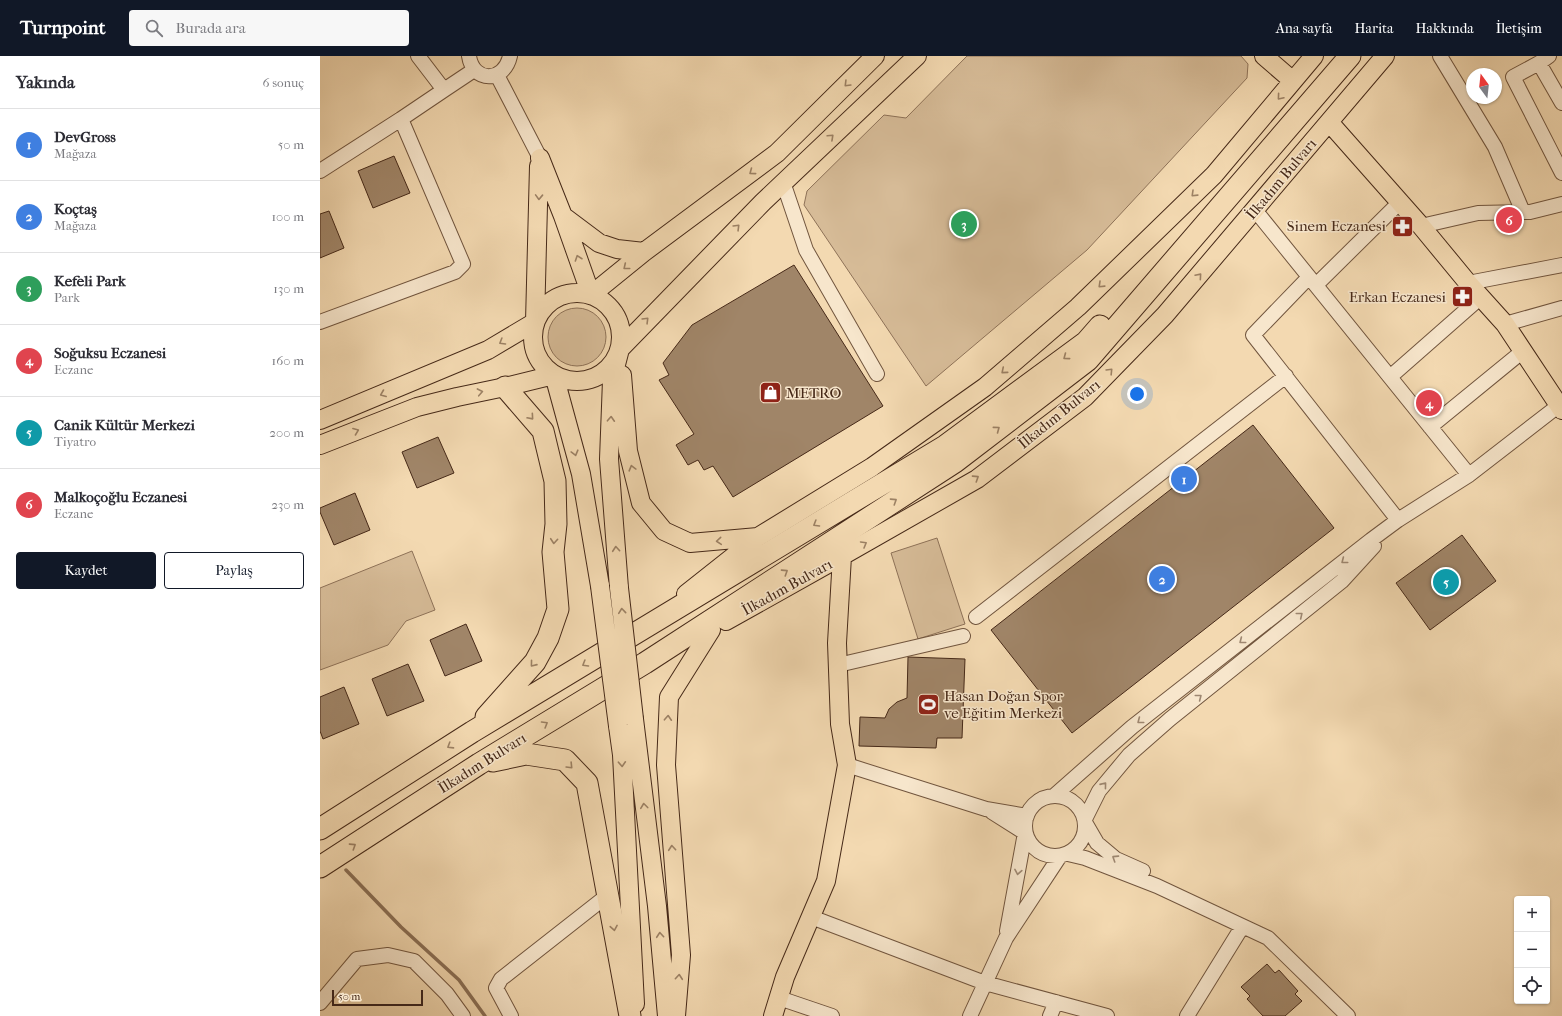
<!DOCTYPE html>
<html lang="tr">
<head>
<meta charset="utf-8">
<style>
  :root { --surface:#fff; --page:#f7f7f7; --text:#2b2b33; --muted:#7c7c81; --line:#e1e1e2; --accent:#111827 }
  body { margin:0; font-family:"IM FELL French Canon",serif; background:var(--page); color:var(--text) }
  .controls { position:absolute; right:12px; bottom:12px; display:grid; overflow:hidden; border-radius:4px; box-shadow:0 1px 3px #0004 }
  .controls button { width:36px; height:36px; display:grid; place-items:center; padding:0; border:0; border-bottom:1px solid var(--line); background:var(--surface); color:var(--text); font:20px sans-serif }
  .compass { position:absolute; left:1146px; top:12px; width:36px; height:36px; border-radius:50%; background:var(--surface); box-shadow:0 1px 3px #0004; rotate:345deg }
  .scale { position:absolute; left:12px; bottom:10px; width:91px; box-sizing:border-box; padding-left:4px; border:2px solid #462918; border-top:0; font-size:11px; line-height:14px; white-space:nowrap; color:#462918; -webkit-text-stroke:3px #f7e6cc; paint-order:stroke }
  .you { position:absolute; left:817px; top:338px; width:14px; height:14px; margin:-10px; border:3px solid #fff; border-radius:50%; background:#1a73e8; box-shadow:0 0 0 6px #1a73e833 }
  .badge { display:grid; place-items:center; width:26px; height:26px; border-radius:50%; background:var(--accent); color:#fff; font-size:13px; font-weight:700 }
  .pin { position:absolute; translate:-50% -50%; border:2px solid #fff; box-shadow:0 1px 4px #0006 }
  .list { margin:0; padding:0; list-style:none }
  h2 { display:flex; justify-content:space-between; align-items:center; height:52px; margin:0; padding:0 16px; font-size:17px }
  h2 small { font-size:13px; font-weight:400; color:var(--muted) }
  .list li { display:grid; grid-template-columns:26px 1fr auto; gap:12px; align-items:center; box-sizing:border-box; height:72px; padding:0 16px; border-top:1px solid var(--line) }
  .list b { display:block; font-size:15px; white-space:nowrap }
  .list p { margin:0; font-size:13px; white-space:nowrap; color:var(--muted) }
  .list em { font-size:13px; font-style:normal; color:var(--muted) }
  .actions { display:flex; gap:8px; padding:12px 16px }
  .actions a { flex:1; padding:9px 0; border:1px solid var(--accent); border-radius:4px; text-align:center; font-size:14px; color:var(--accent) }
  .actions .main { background:var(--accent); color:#fff }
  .icon { flex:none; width:22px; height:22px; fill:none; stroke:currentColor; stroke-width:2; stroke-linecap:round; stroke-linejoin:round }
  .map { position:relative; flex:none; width:1242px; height:960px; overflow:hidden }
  header { display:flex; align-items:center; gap:24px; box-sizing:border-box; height:56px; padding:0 20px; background:var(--accent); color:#fff }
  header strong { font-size:19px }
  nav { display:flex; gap:22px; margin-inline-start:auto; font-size:14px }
  .search { width:280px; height:36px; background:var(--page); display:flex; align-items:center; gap:10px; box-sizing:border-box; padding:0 14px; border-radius:4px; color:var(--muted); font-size:15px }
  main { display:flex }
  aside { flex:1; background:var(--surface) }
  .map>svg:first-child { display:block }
  .green { fill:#d6bb97; stroke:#8e7258 }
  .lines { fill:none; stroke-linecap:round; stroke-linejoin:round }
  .stream { stroke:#8a6f55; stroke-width:3.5 }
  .building { fill:#a08568; stroke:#462918 }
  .minor-casing { stroke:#71553e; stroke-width:16 }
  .major-casing { stroke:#462918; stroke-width:20 }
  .highway-casing { stroke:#462918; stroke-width:23 }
  .minor { stroke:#f7e6cc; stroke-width:14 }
  .major { stroke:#f3d9b1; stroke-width:18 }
  .highway { stroke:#f3d9b1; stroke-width:21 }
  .major-bridge-casing { stroke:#462918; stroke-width:20; stroke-linecap:butt }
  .major-bridge { stroke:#f3d9b1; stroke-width:18 }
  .oneway { stroke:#9c8164 }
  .oneway2 { stroke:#9e8872 }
  .labels { text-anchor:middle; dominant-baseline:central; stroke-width:3; stroke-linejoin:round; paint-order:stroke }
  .street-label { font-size:15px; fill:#462918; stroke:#f7e6cc }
  .poi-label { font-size:15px; fill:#462918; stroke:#f7e6cc; text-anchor:end }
</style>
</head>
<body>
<header>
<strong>Turnpoint</strong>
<div class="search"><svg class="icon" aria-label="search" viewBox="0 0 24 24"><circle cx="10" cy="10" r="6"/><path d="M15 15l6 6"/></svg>Burada ara</div>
<nav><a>Ana sayfa</a><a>Harita</a><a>Hakkında</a><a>İletişim</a></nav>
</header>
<main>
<aside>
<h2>Yakında<small>6 sonuç</small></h2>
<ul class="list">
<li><span class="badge" style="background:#3f7fe0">1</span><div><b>DevGross</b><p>Mağaza</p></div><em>50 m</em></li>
<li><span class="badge" style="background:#3f7fe0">2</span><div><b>Koçtaş</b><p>Mağaza</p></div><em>100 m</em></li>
<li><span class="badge" style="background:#2e9e5b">3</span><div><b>Kefeli Park</b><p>Park</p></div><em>130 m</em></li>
<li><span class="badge" style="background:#e0444e">4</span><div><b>Soğuksu Eczanesi</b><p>Eczane</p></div><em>160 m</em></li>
<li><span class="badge" style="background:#0f9aa8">5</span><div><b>Canik Kültür Merkezi</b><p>Tiyatro</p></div><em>200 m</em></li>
<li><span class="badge" style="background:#e0444e">6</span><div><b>Malkoçoğlu Eczanesi</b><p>Eczane</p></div><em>230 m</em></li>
</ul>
<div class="actions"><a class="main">Kaydet</a><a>Paylaş</a></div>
</aside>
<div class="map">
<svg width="1242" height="960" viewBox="0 0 1242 960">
  <rect width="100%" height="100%" fill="#f3d9b1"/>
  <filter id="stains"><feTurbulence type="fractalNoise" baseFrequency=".005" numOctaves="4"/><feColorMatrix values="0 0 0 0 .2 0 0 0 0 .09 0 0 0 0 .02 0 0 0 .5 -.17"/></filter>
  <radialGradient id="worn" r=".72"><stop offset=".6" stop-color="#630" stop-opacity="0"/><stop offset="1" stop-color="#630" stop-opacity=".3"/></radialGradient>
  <path class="green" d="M647 0H921L928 8 927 22 767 194 606 330 484 149 487 135 564 59 586 62Z
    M228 281a29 29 0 1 1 58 0a29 29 0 1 1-58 0Z
    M617 482 645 568 598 583 571 497Z
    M92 495 115 554 86 565 68 589 0 614V532Z"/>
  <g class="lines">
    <path class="stream" d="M26 814 81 871 139 924 165 960"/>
  </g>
  <path class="building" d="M74 100 90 137 53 152 38 115Z
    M9 155 24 192 0 202V158Z
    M474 209 563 350 413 441 393 410 384 414 378 404 368 409 356 389 374 378 339 324 349 319 343 307 372 269Z
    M933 369 1014 472 752 677 671 574Z
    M118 381 134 417 97 432 82 396Z
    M35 437 50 474 14 489 0 456V452Z
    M1142 479 1176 525 1110 574 1076 527Z
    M146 568 162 605 125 620 110 584Z
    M588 601 645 603 642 682H617L616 692 539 690 540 661 565 662 569 653 577 646 587 642Z
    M88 608 104 645 67 660 52 623Z
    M24 631 39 668 3 683 0 675V641Z
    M947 908 955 917 959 914 978 935 975 938 982 945 965 960H943L927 943 930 940 921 931Z"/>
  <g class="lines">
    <defs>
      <path id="minor" d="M149 0C153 27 184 27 190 0
        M1120 0 1175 91 1203 156
        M1229 0 1219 7 1193 21 1242 117
        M1219 7 1242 47
        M177 19 220 102
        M124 34 154 14
        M0 115 81 63
        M463 126 486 194 557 318
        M935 154 1149 419
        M1101 170 1158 157 1210 156 1242 148
        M989 221 933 279 1078 464
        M1148 227 1242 209
        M996 229 1080 146
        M0 266 135 216 143 208 81 63 124 34 98 0
        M1185 268 1242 252
        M1070 321 1161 241
        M1110 371 1203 295
        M656 561 966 320
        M518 609 643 580
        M527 709 666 753 707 760
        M735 739 812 671 1051 484 1078 464 1149 419 1242 347
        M705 770a30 30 0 1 1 60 0a30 30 0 1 1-60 0Z
        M672 756 705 777 687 875
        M765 763 779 735 809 699 850 663 1022 525 1054 490
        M766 768 777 787 796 803 823 815
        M748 798 765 802 837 830 948 882 1028 960
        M491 861 665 927 787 960
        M459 942 512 960
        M0 947 37 903 68 899 94 905 127 938 143 960
        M191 960 176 932 181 923 288 839
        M650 960 686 882 740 800
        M730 960 736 946
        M867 960 922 871"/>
      <path id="major" d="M944 0 973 25
        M1009 66 1101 170 1148 227 1185 268 1242 354
        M220 102 243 160 271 239 324 196 457 97 555 0
        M243 160 279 187 297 193 324 196
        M213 281a44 44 0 1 1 88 0a44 44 0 1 1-88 0Z
        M302 319 308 395 321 447 344 475 370 487 438 481
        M0 364 168 294 215 266 219 110
        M0 389 97 351 137 341 185 331 234 319 261 418 280 530
        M299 532 289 403 292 324 300 293 443 146 597 0
        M366 538 438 481 552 411 665 331 758 251 894 119 994 0
        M406 565 522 500 657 423 765 341 845 259 1065 0
        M314 663 337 850 347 960
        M298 670 302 699 315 948
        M356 960 361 899 346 709 349 641 391 574
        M453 960 465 921 506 825 527 709 520 668 517 587 522 500"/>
      <path id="highway" d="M166 661 215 606 228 582 238 553 233 496 236 468 235 425 223 375 185 331
        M173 705 206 698 245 704 267 727 310 960
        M0 773 152 676 625 390 766 286 780 270
        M0 811 159 708 325 607 635 406 768 304 1030 0"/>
    </defs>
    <use href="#minor" class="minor-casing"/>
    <use href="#major" class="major-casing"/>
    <use href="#highway" class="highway-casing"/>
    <use href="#minor" class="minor"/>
    <use href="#major" class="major"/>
    <use href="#highway" class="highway"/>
    <defs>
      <path id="major-bridge" d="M280 530 298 670
        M299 532 314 663"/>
    </defs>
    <use href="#major-bridge" class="major-bridge-casing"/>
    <use href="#major-bridge" class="major-bridge"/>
  </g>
  <defs><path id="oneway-chevron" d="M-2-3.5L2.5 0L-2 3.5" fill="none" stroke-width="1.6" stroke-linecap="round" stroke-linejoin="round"/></defs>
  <g class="oneway">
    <use href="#oneway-chevron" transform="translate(527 28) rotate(135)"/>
    <use href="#oneway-chevron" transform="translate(960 41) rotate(130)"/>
    <use href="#oneway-chevron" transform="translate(511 81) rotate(-43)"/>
    <use href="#oneway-chevron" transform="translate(432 116) rotate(143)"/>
    <use href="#oneway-chevron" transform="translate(874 138) rotate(136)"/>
    <use href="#oneway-chevron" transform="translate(219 141) rotate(92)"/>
    <use href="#oneway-chevron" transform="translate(417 171) rotate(-45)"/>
    <use href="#oneway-chevron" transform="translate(258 202) rotate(-109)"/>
    <use href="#oneway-chevron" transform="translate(306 211) rotate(141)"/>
    <use href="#oneway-chevron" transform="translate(879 220) rotate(-49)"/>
    <use href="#oneway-chevron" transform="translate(781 229) rotate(136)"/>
    <use href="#oneway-chevron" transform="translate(326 264) rotate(-45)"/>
    <use href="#oneway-chevron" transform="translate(182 286) rotate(149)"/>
    <use href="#oneway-chevron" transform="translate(746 301) rotate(143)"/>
    <use href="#oneway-chevron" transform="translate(684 315) rotate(140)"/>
    <use href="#oneway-chevron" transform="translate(790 315) rotate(-46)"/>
    <use href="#oneway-chevron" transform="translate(160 336) rotate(-11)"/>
    <use href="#oneway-chevron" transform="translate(63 338) rotate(158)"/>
    <use href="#oneway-chevron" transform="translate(211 361) rotate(49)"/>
    <use href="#oneway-chevron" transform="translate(291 363) rotate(-87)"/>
    <use href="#oneway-chevron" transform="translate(677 373) rotate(-37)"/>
    <use href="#oneway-chevron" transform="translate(36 375) rotate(-21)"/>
    <use href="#oneway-chevron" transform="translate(255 397) rotate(75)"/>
    <use href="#oneway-chevron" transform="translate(312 412) rotate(-105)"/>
    <use href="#oneway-chevron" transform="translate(656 422) rotate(-33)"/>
    <use href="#oneway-chevron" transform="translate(574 445) rotate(-33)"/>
    <use href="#oneway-chevron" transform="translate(496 468) rotate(149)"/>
    <use href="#oneway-chevron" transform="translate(234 485) rotate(95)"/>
    <use href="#oneway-chevron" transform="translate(399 485) rotate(175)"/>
    <use href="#oneway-chevron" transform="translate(544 488) rotate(-30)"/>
    <use href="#oneway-chevron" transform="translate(296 493) rotate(-95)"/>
    <use href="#oneway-chevron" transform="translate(465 516) rotate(-33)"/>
    <use href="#oneway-chevron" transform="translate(302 555) rotate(-96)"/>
    <use href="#oneway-chevron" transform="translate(213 608) rotate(129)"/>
    <use href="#oneway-chevron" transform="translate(265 608) rotate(149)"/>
    <use href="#oneway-chevron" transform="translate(348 662) rotate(-87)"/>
    <use href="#oneway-chevron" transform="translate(225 668) rotate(-31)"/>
    <use href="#oneway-chevron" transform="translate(130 690) rotate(148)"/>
    <use href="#oneway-chevron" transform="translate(302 708) rotate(87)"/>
    <use href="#oneway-chevron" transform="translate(250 710) rotate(46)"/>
    <use href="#oneway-chevron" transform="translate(324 750) rotate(-97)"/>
    <use href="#oneway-chevron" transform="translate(33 790) rotate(-33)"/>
    <use href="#oneway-chevron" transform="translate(352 792) rotate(-95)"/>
    <use href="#oneway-chevron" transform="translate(294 872) rotate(80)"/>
    <use href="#oneway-chevron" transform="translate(340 879) rotate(-95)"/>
    <use href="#oneway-chevron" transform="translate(359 921) rotate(-85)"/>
  </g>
  <g class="oneway2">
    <use href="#oneway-chevron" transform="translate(1024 505) rotate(142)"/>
    <use href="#oneway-chevron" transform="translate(980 559) rotate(-39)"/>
    <use href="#oneway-chevron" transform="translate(922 585) rotate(142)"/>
    <use href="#oneway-chevron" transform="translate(879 641) rotate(-38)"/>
    <use href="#oneway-chevron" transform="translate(820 665) rotate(142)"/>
    <use href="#oneway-chevron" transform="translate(784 729) rotate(-51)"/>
    <use href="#oneway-chevron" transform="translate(795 802) rotate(-147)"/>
    <use href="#oneway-chevron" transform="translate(698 816) rotate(100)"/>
  </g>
  <defs>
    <symbol id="pharmacy-square" viewBox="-11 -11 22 22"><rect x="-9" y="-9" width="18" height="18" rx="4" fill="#8f2418" stroke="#f7e6cc"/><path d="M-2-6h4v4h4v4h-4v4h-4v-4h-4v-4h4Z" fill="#fff"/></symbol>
    <symbol id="shop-square" viewBox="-11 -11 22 22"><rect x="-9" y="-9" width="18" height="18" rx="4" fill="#8f2418" stroke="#f7e6cc"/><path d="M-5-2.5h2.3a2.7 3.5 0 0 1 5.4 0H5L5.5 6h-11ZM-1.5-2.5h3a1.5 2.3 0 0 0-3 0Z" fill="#fff"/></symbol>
    <symbol id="stadium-square" viewBox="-11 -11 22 22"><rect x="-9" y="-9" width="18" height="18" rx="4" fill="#8f2418" stroke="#f7e6cc"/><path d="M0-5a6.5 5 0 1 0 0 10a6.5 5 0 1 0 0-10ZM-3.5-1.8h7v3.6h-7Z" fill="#fff"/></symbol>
  </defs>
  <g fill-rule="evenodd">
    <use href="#pharmacy-square" x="1070" y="158" width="25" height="25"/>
    <use href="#pharmacy-square" x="1130" y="228" width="25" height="25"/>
    <use href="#shop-square" x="438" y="324" width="25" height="25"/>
    <use href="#stadium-square" x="596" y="636" width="25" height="25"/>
  </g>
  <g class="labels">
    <g class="street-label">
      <text transform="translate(961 123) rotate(-50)">İlkadım Bulvarı</text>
      <text transform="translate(739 358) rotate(-39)">İlkadım Bulvarı</text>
      <text transform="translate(467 531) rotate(-29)">İlkadım Bulvarı</text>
      <text transform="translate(162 707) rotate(-32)">İlkadım Bulvarı</text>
    </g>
    <g class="poi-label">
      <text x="1066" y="170">Sinem Eczanesi</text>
      <text x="1126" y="241">Erkan Eczanesi</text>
      <text x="466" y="337" text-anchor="start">METRO</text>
      <text x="624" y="640" text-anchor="start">Hasan Doğan Spor<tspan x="624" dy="17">ve Eğitim Merkezi</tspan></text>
    </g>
  </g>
  <rect width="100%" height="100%" filter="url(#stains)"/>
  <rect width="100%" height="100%" fill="url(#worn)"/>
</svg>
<div class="controls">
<button>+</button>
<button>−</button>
<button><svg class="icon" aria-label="locate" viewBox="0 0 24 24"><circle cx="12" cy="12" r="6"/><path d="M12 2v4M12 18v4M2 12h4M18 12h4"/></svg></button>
</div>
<svg class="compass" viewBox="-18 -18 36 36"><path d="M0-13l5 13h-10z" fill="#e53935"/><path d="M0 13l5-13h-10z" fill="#7c7c81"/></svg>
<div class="scale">50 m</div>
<div class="you"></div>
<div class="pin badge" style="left:864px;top:423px;background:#3f7fe0">1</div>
<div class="pin badge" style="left:842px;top:523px;background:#3f7fe0">2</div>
<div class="pin badge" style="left:644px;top:168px;background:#2e9e5b">3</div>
<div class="pin badge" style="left:1109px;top:347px;background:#e0444e">4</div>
<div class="pin badge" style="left:1126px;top:526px;background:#0f9aa8">5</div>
<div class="pin badge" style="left:1189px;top:164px;background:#e0444e">6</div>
</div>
</main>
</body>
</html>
